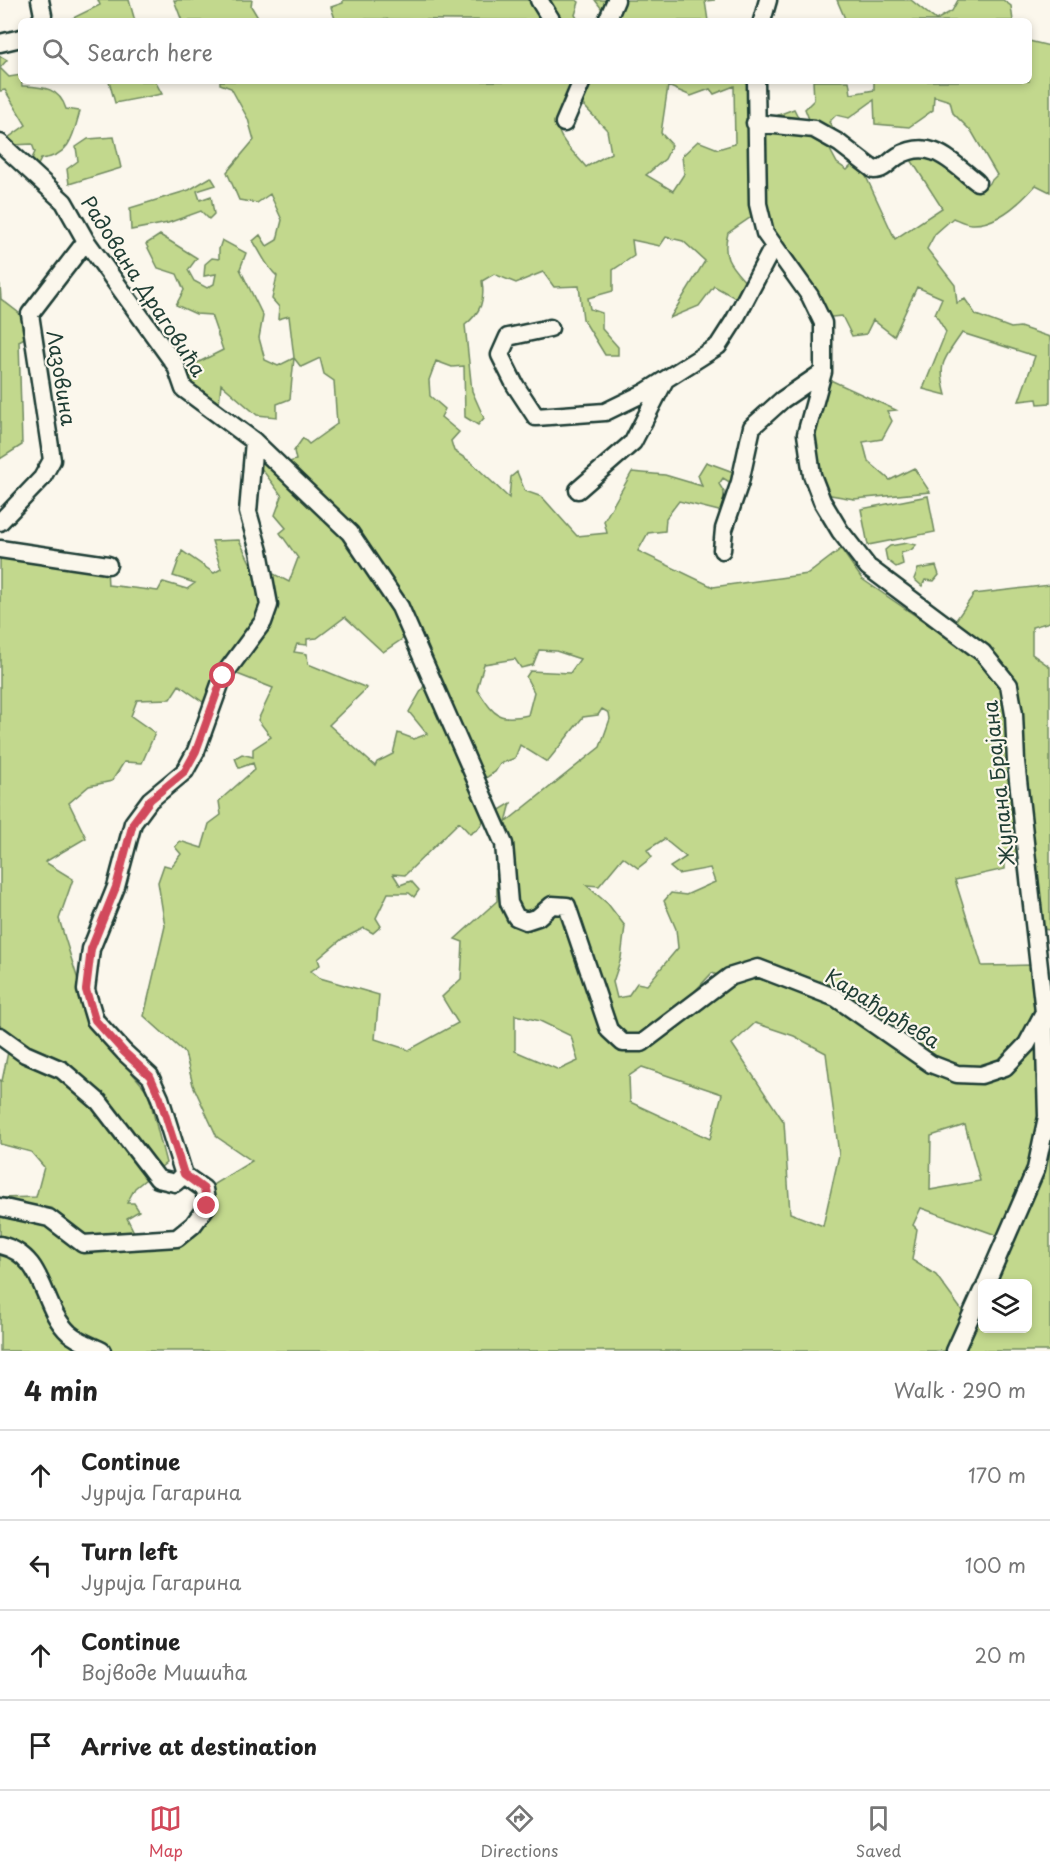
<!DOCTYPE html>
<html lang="en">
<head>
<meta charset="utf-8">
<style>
  :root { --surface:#fff; --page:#f2f2f2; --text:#222; --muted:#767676; --line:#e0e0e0; --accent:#d1495b }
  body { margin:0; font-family:"Playpen Sans",sans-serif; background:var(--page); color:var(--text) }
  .controls { position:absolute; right:18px; bottom:18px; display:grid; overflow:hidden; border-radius:9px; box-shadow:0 3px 9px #0003 }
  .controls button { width:54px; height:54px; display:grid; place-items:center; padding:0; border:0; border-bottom:2px solid var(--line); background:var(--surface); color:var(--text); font:30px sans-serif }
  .stop { position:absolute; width:18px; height:18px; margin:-14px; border:4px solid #d1495b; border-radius:50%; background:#fff }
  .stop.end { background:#d1495b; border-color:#fff; box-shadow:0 2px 6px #0008 }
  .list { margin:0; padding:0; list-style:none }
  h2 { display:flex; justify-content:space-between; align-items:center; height:78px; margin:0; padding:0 24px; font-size:26px }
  h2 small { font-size:20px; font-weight:400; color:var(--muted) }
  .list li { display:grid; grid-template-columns:39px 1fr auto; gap:18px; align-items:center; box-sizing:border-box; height:90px; padding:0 24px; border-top:2px solid var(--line) }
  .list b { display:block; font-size:22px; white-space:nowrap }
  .list p { margin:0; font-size:20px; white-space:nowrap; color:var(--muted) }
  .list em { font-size:20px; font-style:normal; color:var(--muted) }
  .icon { flex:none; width:33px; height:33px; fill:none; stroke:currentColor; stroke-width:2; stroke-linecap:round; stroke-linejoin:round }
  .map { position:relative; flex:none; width:1050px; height:1351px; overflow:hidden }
  .search { position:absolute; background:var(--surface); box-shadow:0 3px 9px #0003; left:18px; right:18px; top:18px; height:66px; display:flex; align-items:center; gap:15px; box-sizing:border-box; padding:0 21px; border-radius:9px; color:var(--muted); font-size:22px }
  .sheet { height:438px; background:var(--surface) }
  nav { display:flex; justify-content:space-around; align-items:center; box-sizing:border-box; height:84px; border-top:2px solid var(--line); background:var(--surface); font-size:16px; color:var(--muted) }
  nav a { display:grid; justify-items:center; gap:3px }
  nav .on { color:var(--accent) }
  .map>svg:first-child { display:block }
  .green { fill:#c2d88d; stroke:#708a60; stroke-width:1.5; fill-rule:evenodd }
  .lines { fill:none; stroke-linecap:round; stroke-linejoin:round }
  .minor-casing { stroke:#1f3d34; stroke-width:21 }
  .minor { stroke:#fbf7ec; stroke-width:16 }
  .route { stroke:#d1495b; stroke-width:8 }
  .labels { text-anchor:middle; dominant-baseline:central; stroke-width:4.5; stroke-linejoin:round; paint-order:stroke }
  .street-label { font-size:20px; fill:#1f3d34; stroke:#fbf7ec }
</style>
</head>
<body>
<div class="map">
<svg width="1050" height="1351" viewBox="0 0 1050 1351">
  <rect width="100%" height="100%" fill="#fbf7ec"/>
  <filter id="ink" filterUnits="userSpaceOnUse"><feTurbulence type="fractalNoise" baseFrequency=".0167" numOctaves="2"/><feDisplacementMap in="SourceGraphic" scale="12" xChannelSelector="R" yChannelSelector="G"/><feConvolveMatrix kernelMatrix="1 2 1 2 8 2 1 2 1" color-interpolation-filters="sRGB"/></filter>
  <g filter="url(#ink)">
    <path class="green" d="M98 0H129L135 21H78L73 18 100 5Z
      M174 0H252L251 6 260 21H182Z
      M343 0H576L579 2 575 15 579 21 335 19 331 7 343 3Z
      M595 0H715L705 1 708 21H611Z
      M837 0H911L936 20 952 11 958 0H1003L1011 6 1013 21H846Z
      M1029 41 1050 46V192L1036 185C1021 202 997 226 971 224 965 224 958 220 953 218L935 234 927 249 955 285 957 303 965 299 976 315 1011 328 1020 327 1050 337V403L1038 404 1037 399 1019 401 1035 356 962 333C944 360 937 362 946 395L923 389 946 332 935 314 942 298 917 287 894 336 873 320 866 334 852 336 842 316 821 318 769 241 759 135 778 134V115L794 109 808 137 829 148 837 163 847 170 852 165 863 170 895 239 942 208 908 155 927 153 949 165 981 191 997 175 972 132 953 113 950 101 934 96 933 110 909 127 875 124 874 100 849 118 836 115 829 122 840 137 812 127 805 109 814 100 813 81H849L851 94 874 90V81H1029Z
      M0 56 7 60 0 68 9 77 21 75 22 86C43 87 59 87 66 109L80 111C73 136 70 156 41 159L37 167 31 161 35 152 32 144 13 145 8 138 26 125 5 90 0 91Z
      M109 81H155L162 94 115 103Z
      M220 81H747L751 217 728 233C721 258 731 266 747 284L739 300 714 286 699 306 670 318 705 261 683 241 666 237 660 246 632 240 634 256 613 270V291L588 298 590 309 602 313V329L618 347V355H605L583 319 579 286 554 287 543 272 516 283 494 274 482 281C485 301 481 312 465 325L472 391 484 418 478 425 465 417 464 366 452 367 436 361 429 380 430 396 445 409 441 417 459 432 451 441 454 451 471 462 509 498 511 477 517 472 525 491 542 497 577 536 607 533 604 521 632 472 665 475 702 486 698 475 706 462 747 477 741 489 723 478 719 484 724 492 723 512 679 501 666 518 665 531 648 533 638 551 713 587 808 574 841 549 862 579 945 636 974 594 1050 585V622L1032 627V654L1050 667V930L1042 929 1018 854 1005 857V869L955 880 982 966 1033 965 1050 1014V1351H0V1198L36 1197 44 1167 31 1152 0 1144V1080L2 1081 8 1052 0 1041V554L107 569 108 585 158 591 163 582 187 589 195 583 173 576 182 551 214 573 221 569 212 541 239 540 260 583 274 574 289 582 298 558 280 533 286 528 275 515 282 496 255 460V450L286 463 296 460 294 451 303 438 309 444 337 424 334 381 324 374 320 358 301 367 294 358 290 399 277 404V417L257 415 221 384 219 404 209 406 187 392 185 369 223 350 211 315 196 314 176 305 184 290 177 274 158 268 146 244 160 235 197 258 188 270 194 281 207 288 214 284 216 274 204 276 205 264 212 258 219 259V249L222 240 246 253 240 269 263 316 259 338 265 360 278 366 294 358 289 316 278 319 279 307 272 299 277 276C265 265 262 254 253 241L260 235 267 246 277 240 282 220 270 194 257 203 239 200 227 172 254 140 248 119 231 88 220 84ZM668 86 691 96 710 89 714 94 734 86 735 144 718 149 698 141 682 156 684 174 673 191 646 175 665 159 672 145 661 133ZM563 104 584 106 607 130 611 153 586 167C568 145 548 134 563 104ZM345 617 383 652 404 638 433 670 409 712 427 734 414 739 398 733 393 754 377 762 375 766 329 725 367 688 308 664 307 654 294 652 297 644 307 645V639L317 638ZM539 650 556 651 580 659 570 673 530 671 526 677 534 692 528 715C496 722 494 714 477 689L484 664 515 659 521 668 533 665ZM232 672 273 688 258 720 271 737 253 749V757L242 754 235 758 239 768 253 763 255 769 219 801 221 815 209 824 202 848 180 841 175 847 181 854 171 867 164 865 158 882 165 926 144 1016 185 1053 193 1085 217 1137 252 1161 214 1184 174 1245 135 1234 127 1218 139 1211 134 1203H127L135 1188 166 1163 148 1092 98 1032 82 993 59 919 73 879 45 862 86 838 69 803 89 786 112 781 124 762 142 763 155 733 131 716 137 700 170 699 179 685 203 702ZM602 709 609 713 610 719 600 747 506 822 511 803 485 819 470 788 495 772 500 764 515 758 520 745 547 762 583 717 598 715ZM485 819 497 843V901L455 939 463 942 461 979 442 997 458 1023 409 1050 375 1039 379 995 320 978 311 971 320 965 318 959 342 939 364 928 373 933 381 926 376 918 388 893H409L414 897 419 890 411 881 400 885 393 874 405 875 459 822 470 834 478 829ZM664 839 686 857 670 867 678 874 710 868 715 882 686 895 671 893 664 901 676 929 678 948 647 985 637 983 628 996 617 998 613 982 621 958 625 926 608 904 586 885 599 886 623 857 638 868 652 857 647 850ZM712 973 733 981 680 1007ZM515 1015 540 1021 571 1036 578 1061 559 1070 515 1051ZM755 1023 794 1036 826 1053 839 1155 823 1226 790 1213 784 1122 732 1044ZM642 1067 722 1094 710 1139 630 1102 629 1076ZM965 1125 980 1181 930 1190 931 1136ZM921 1208 999 1236 963 1312 936 1275 912 1260 917 1229 913 1225ZM982 1284H1028V1328H982Z
      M114 137 121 168 69 184 67 169 78 161 76 147 88 139Z
      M211 177 216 185 197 191 200 200 211 196 214 214 209 219 201 211 168 223 131 230 130 208 189 190Z
      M0 284 1 299 19 313 28 336 19 341 22 445 0 459Z
      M826 378 896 410 887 411 892 421 882 439 863 442 868 461 890 480 914 468 930 492 854 499 825 494 810 434Z
      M928 496 935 532 868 545 861 509Z
      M907 543 916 545 911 550 901 553 903 564 896 567 887 560 885 550 890 546Z
      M936 566 939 575 934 581 925 580 922 586 914 579 918 569Z"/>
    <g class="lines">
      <defs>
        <path id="minor" d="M40 0 43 15 40 21
          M539 0 552 21
          M607 21 616 0
          M762 21 768 0
          M0 43 21 38
          M756 81 758 204 765 233 810 296 823 323V372L806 434 812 475 822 501 840 531 868 567 983 653 1009 685 1014 714 1016 762 1044 1012 1047 1117 1036 1169 986 1284
          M564 123 582 81
          M755 123 814 129 839 143 874 170C884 170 890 161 898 156 932 137 951 162 977 182
          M0 143 64 202 86 241 176 366 184 389 254 441 350 533 400 607 504 844 509 903 516 917 526 921 538 917 552 905 567 906 609 1030 623 1043H642L729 977 758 968 836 998 931 1064 957 1074 981 1075 1005 1067 1027 1044 1044 1012
          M550 328 508 337 500 355 515 385 536 417 605 412 644 393 718 346 734 321 773 247
          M578 490 633 442 665 380
          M0 522 42 478 52 460 30 314 86 241
          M0 549 108 565
          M722 550 724 529 740 482 752 427 782 400 823 372
          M0 1036 25 1054 62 1070 99 1102 158 1179 175 1183 184 1175
          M184 1175 160 1098 150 1076 124 1052 95 1020 86 990 91 949 116 887 133 823 150 800 185 771 196 751 223 676 263 622 269 605 259 551 248 512 254 441
          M0 1207 49 1218 83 1244 177 1238 193 1225 207 1206 204 1189 184 1175
          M0 1245C47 1256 40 1306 69 1333 78 1341 92 1346 102 1351
          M955 1351 982 1291"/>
      </defs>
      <use href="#minor" class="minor-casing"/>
      <use href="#minor" class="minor"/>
    </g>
  </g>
  <g class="lines" filter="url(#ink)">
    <path class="route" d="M207 1206 204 1189 184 1174 160 1098 150 1076 124 1052 95 1020 86 990 91 949 116 887 133 823 150 800 185 771 196 751 223 676"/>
  </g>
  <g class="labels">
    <g class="street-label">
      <text transform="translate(144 286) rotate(57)">Радована Драговића</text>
      <text transform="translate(62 378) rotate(81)">Лазовина</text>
      <text transform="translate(998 783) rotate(-96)">Жупана Брајана</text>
      <text transform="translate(883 1008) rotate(32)">Карађорђева</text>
    </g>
  </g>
</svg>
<div class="controls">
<button><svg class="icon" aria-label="layers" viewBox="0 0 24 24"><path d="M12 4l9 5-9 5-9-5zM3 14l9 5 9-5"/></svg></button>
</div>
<div class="stop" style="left:223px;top:676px"></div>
<div class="stop end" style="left:207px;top:1206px"></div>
<div class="search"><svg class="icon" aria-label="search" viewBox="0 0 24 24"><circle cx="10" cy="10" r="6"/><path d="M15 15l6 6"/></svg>Search here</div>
</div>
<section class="sheet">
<h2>4 min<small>Walk · 290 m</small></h2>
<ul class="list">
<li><svg class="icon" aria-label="ahead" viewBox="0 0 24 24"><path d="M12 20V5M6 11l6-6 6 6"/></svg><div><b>Continue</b><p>Јурија Гагарина</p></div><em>170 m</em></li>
<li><svg class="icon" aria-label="left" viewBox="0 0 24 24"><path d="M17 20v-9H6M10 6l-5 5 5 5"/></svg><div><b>Turn left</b><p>Јурија Гагарина</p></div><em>100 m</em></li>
<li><svg class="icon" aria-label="ahead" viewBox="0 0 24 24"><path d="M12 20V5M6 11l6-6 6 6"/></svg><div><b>Continue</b><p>Војводе Мишића</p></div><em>20 m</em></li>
<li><svg class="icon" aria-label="arrive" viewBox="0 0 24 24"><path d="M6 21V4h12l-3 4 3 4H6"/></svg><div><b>Arrive at destination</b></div></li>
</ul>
</section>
<nav>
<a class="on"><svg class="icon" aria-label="map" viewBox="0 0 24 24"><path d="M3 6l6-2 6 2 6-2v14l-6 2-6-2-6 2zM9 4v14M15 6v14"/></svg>Map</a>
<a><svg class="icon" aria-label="directions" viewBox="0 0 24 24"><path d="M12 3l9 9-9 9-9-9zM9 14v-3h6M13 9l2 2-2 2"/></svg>Directions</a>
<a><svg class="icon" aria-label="saved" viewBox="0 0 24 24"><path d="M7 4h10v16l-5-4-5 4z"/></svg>Saved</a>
</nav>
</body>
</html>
